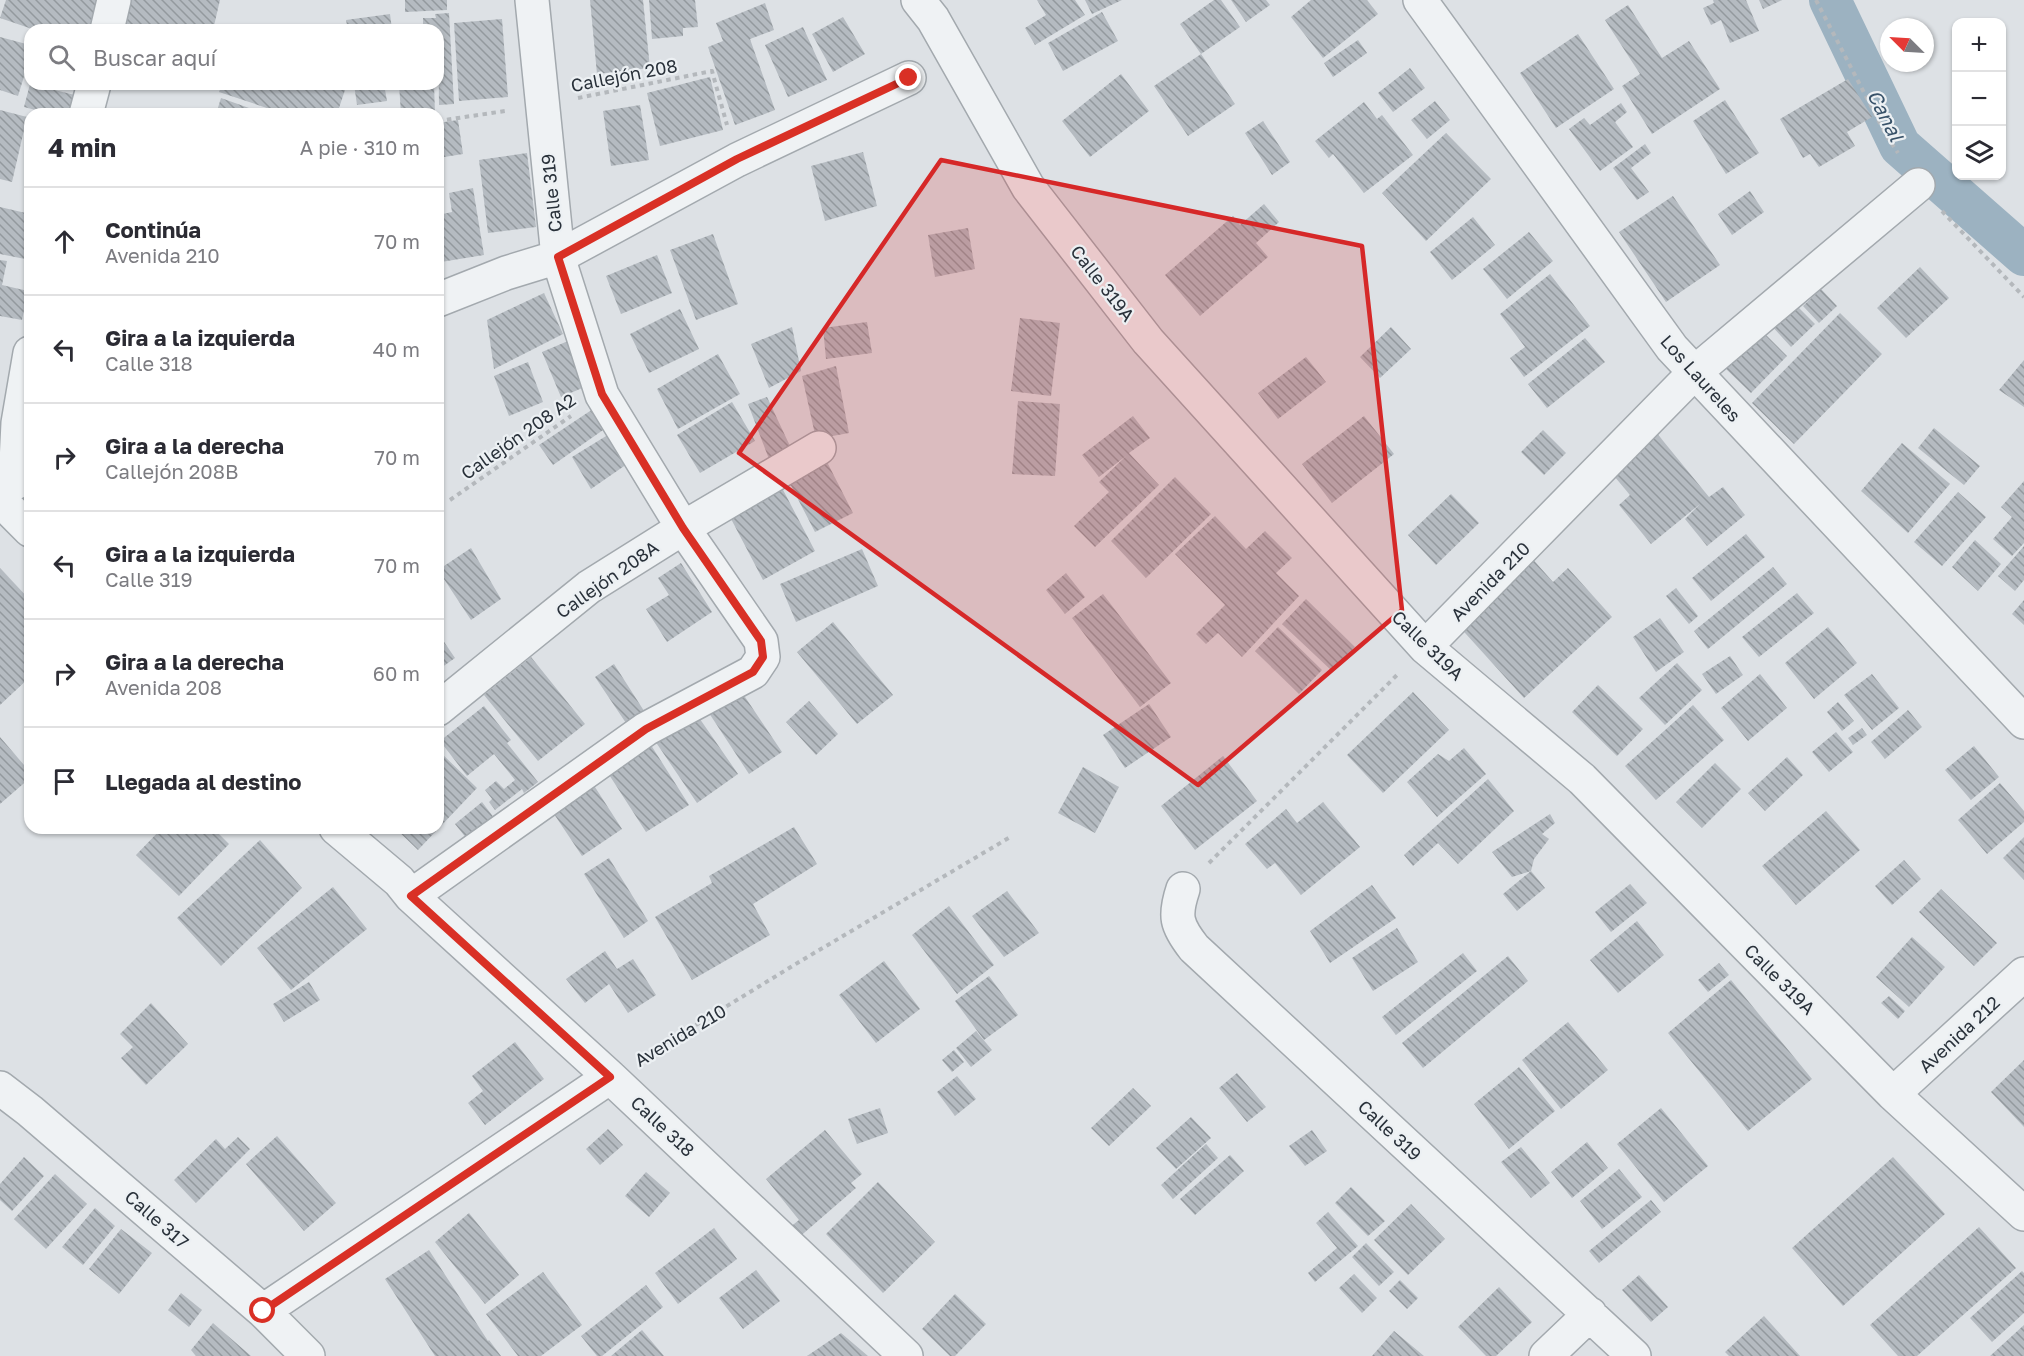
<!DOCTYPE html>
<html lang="es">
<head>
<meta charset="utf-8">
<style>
  :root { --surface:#fff; --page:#f2f2f3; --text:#2b2b33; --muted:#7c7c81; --line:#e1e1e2 }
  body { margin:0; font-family:"Golos Text",sans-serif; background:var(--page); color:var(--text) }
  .controls { position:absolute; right:18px; top:18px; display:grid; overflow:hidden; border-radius:12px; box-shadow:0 2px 4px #0004 }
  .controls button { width:54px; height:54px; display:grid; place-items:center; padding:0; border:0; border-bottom:2px solid var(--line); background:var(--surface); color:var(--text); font:30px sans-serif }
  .compass { position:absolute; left:1880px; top:18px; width:54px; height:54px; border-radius:50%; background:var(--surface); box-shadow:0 2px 4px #0004; rotate:294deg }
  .stop { position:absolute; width:18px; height:18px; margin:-14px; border:4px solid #d93025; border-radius:50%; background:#fff }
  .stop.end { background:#d93025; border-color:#fff; box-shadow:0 2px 6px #0008 }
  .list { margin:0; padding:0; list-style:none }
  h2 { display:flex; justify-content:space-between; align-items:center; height:78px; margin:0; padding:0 24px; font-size:26px }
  h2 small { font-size:20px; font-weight:400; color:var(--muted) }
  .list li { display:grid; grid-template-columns:39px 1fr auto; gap:18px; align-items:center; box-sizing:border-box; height:108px; padding:0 24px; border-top:2px solid var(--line) }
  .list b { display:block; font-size:22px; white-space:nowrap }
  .list p { margin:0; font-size:20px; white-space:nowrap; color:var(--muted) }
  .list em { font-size:20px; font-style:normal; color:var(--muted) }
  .icon { flex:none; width:33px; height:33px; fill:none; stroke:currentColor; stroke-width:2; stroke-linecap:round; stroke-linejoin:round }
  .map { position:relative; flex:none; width:2024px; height:1356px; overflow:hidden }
  .search { position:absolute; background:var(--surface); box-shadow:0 2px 4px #0004; left:24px; top:24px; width:420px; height:66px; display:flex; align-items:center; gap:15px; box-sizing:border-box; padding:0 21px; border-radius:18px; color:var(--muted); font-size:22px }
  .panel { position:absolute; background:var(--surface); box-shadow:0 2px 4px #0004; left:24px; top:108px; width:420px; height:726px; border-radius:18px }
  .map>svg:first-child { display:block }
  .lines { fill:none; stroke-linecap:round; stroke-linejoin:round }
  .canal { stroke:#9cb2c1; stroke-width:42 }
  .building { fill:url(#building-back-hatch) }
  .street-casing { stroke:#a3a9ae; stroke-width:36 }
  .path { stroke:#b4b8bc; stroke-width:4; stroke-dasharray:4.5 4.5; stroke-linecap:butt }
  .street { stroke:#eff2f4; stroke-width:33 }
  .route { stroke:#d93025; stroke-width:8 }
  .marked { fill:#d62828; fill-opacity:0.2; stroke:#d62828; stroke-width:4.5; stroke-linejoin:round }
  .labels { text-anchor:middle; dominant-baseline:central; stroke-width:4.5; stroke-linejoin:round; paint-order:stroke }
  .street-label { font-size:18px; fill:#29313a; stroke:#ecf0f3 }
  .water-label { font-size:20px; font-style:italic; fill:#385269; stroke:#ecf0f3 }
</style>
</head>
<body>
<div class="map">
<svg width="2024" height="1356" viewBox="0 0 2024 1356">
  <defs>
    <pattern id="building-back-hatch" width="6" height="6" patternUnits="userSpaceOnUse" patternTransform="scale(1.5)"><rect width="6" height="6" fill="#b5bbc1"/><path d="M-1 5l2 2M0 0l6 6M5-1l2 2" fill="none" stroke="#93999e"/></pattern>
  </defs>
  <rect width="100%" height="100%" fill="#dde1e5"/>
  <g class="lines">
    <path class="canal" d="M1830 0 1900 146 2024 255"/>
  </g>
  <path class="building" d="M6 0H106L98 30H35L0 18Z
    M127 0H220L213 30H120Z
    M405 0H447V10L405 12Z
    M590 0H643L650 68 597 74Z
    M649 0H695L698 27 683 28V36L652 39Z
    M1037 0H1075L1085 15 1035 45 1025 28 1046 15Z
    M1085 0H1122L1092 14Z
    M1214 0H1221L1240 27 1201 54 1235 104 1188 136 1154 86 1201 54 1180 24Z
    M1231 0H1266L1270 5 1246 22Z
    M1311 0H1367L1378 14 1323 58 1291 17Z
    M1713 0H1746L1759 31 1730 43 1721 20 1711 25 1703 8 1714 3Z
    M1759 0H1782L1763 9Z
    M765 3 774 30 750 39 775 110 735 125 708 47 723 41 716 23Z
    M1628 5 1662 58 1689 41 1720 89 1652 134 1622 86 1640 74 1605 20Z
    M1102 12 1118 41 1063 71 1048 43Z
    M449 13 454 104 439 105 438 30H423V18H436L435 14Z
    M390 14 392 30H348L346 20Z
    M843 17 865 54 833 72 812 34Z
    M502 19 508 97 459 101 454 23Z
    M803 27 827 80 788 97 765 45Z
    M1578 34 1614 89 1556 128 1520 73Z
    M0 37 30 45V57L18 96 0 90Z
    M1358 40 1367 53 1333 77 1324 63Z
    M1410 68 1425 88 1393 112 1378 93Z
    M1121 74 1149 111 1090 157 1062 121Z
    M710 77 723 130 660 146 647 93Z
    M1848 79 1872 117 1847 132 1855 146 1819 167 1810 154 1803 158 1780 119Z
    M30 84 83 97 78 114H51L24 107Z
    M222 84H347L337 114H285L219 92Z
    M354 84H384L387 101 357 105Z
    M399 84H434L435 114H401Z
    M221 98 266 114H216Z
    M1725 100 1759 153 1726 174 1693 121Z
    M1435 101 1450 120 1427 139 1411 120Z
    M1364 102 1377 119 1382 115 1413 155 1364 193 1333 154 1329 158 1315 141Z
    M1621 103 1627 112 1615 122 1633 147 1600 171 1569 129 1584 118 1590 125Z
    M640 105 649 160 611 166 603 111Z
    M0 110 27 117 12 182 0 179Z
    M458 120 463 154 438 158V123Z
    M1263 121 1290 162 1272 175 1245 133Z
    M1446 133 1491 179 1426 241 1382 193Z
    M1645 144 1651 153 1631 168 1649 192 1637 200 1613 168Z
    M863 152 877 206 825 221 811 166Z
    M527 153 536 227 488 233 479 160Z
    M473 188 484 255 441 262 438 242V215L452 212 449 193Z
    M1750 191 1764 212 1732 235 1718 214Z
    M1673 196 1720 265 1666 302 1619 232Z
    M1264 204 1279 222 1256 243 1268 257 1200 316 1165 275 1233 216 1240 225Z
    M0 207 30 214V260L0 254Z
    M1473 217 1495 245 1452 280 1430 252Z
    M968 228 975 269 935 277 928 235Z
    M1529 232 1553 261 1507 299 1483 269Z
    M713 234 738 304 696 320 670 250Z
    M657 255 672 293 621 314 606 276Z
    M0 260 7 261 2 285 28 291 22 320 0 316Z
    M1920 267 1949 298 1906 338 1877 308Z
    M1550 274 1590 326 1524 377 1510 358 1525 347 1500 314Z
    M1821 289 1837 306 1819 323 1803 306Z
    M544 293 563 334 494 369 487 320Z
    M1793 302 1815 324 1791 347 1770 324Z
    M680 309 699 349 649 373 630 334Z
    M1840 313 1882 354 1794 444 1752 403Z
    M1020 318 1060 323 1051 396 1011 391Z
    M867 322 872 353 826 359 823 328Z
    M792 327 801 371 769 388 751 344Z
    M1391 327 1411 349 1380 378 1360 357Z
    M1761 330 1787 356 1751 393 1725 368Z
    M1585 338 1605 362 1547 408 1528 384Z
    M568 341 587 386 561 397 542 352Z
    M718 354 740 394 678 429 657 389Z
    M1306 357 1326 382 1278 419 1258 393Z
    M2024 360V407L1999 390Z
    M528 362 543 402 509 416 494 376Z
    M836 366 849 433 816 439 802 376Z
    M767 397 790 446 769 459 748 404Z
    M1018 401 1060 404 1055 476 1012 474Z
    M732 402 755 441 700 473 677 435Z
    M593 409 606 428 553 465 539 445Z
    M1133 416 1150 438 1129 453 1159 485 1095 547 1074 526 1109 492 1099 482 1126 456 1099 477 1082 455Z
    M1364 416 1394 454 1332 503 1302 464Z
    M1934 428 1980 466 1964 485 1918 448Z
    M1543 430 1566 453 1544 475 1521 452Z
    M1655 431 1709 497 1723 487 1745 515 1707 546 1685 519 1700 504 1651 544 1619 505 1630 495 1609 470Z
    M611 433 630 462 591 489 572 457Z
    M1902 443 1950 484 1908 533 1861 491Z
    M825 458 853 513 815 532 787 478Z
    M1175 477 1211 514 1146 578 1111 541Z
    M2024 481V543L2012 556 1993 539 2012 517 2001 507Z
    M781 486 815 551 763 580 729 515Z
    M1958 492 1986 517 1942 566 1914 542Z
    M1451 494 1479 523 1436 565 1408 535Z
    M1215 516 1246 549 1265 531 1292 558 1276 573 1299 596 1242 657 1218 633 1206 644 1196 634 1225 605 1175 554Z
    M1746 534 1765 557 1711 601 1692 578Z
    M1975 540 2001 564 1978 591 1952 567Z
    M2024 546V580L2015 591 1998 576Z
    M471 548 501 599 471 620 438 570Z
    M862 549 878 586 796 622 780 584Z
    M1530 556 1553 582 1568 568 1612 617 1524 698 1456 623Z
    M681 563 712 612 667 642 646 609 669 595 658 578Z
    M1773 567 1787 584 1708 649 1694 631Z
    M0 568 30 600V677L0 705Z
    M1066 573 1085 597 1065 614 1046 590Z
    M1676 588 1698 616 1689 624 1666 596Z
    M1797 593 1814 613 1759 657 1742 637Z
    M1103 594 1171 683 1140 707 1072 618Z
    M1306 599 1355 647 1332 671 1282 624Z
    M2024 600V625L2012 614Z
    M1660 618 1684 652 1656 672 1633 637Z
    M833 622 893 695 857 724 797 652Z
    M1278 627 1322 670 1299 694 1255 651Z
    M1828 627 1857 663 1814 699 1785 663Z
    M438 633 455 658 438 670Z
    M1730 656 1743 675 1716 694 1702 674Z
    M531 657 585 724 538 761 484 695Z
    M1677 663 1702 690 1665 725 1639 698Z
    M614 664 646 714 628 726 595 677Z
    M1760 674 1787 708 1748 741 1721 708Z
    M1872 674 1899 708 1872 730 1844 695Z
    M1598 685 1643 729 1617 756 1572 712Z
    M739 688 782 752 749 774 707 710Z
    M1413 692 1449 730 1383 793 1347 755Z
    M809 701 838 734 816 755 786 722Z
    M1838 702 1854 721 1842 731 1827 712Z
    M1149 704 1171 737 1125 768 1103 735Z
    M1693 705 1724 740 1656 800 1625 766Z
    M484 706 511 740 507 743 538 782 524 793 522 789 495 810 489 802 492 799 485 790 496 781 504 789 515 780 494 754 467 776 440 741Z
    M693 709 738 774 697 803 653 738Z
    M1908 710 1922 727 1885 759 1871 742Z
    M1862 728 1867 735 1853 745 1848 738Z
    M1836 732 1853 752 1829 772 1812 752Z
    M0 737 30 772V778L0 804Z
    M649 742 689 805 646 832 606 770Z
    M1974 746 1999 777 1971 800 1945 770Z
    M1464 748 1486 774 1437 817 1407 782 1438 754 1449 761Z
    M438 750 477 788 418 850 395 828H438Z
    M1223 756 1257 801 1195 850 1161 806Z
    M1787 757 1803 775 1765 811 1748 793Z
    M1715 763 1741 789 1702 828 1676 802Z
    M1083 767 1119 787 1095 833 1058 813Z
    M1488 779 1514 811 1458 864 1438 843 1413 866 1404 855Z
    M2000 783 2024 811V822L1987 854 1958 820Z
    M593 784 622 829 582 856 552 811Z
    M482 802 498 823 471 844 455 824Z
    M1323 802 1360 847 1301 895 1275 863 1267 869 1245 844 1286 809 1297 823Z
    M1826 811 1860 850 1796 905 1762 866Z
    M1550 814 1555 823 1542 834 1549 839 1534 859 1531 871 1545 888 1517 911 1503 894 1531 871 1512 877 1492 852Z
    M794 827 817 864 753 904 770 935 692 980 655 917 712 883 709 876Z
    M162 828H213L229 844 179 896 136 855Z
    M2024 837V880L2003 858Z
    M260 840 302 888 221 966 177 918Z
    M609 858 648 921 624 938 584 874Z
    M1904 860 1921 879 1892 905 1875 886Z
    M1630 884 1647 903 1611 932 1595 912Z
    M1372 885 1396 918 1330 963 1310 931Z
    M333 887 367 929 291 990 257 948Z
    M1941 889 1997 943 1974 966 1919 912Z
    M1007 891 1039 933 1004 957 972 916Z
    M949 906 994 965 957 994 912 935Z
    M1637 921 1664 955 1618 993 1590 960Z
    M1397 928 1418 962 1373 991 1352 958Z
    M1912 937 1945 967 1909 1007 1876 977Z
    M605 951 617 969 633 959 656 995 628 1013 609 984 585 1003 566 979Z
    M1463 953 1477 971 1396 1035 1382 1017Z
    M1508 956 1528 981 1423 1068 1402 1043Z
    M884 961 920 1009 876 1043 839 995Z
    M1719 963 1729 975 1708 992 1698 980Z
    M989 976 1018 1015 984 1040 955 1001Z
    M1731 980 1812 1079 1748 1131 1668 1033Z
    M309 982 320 1000 284 1022 273 1004Z
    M1889 996 1905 1011 1898 1019 1881 1003Z
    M151 1003 188 1044 146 1085 121 1058 133 1047 120 1034Z
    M1568 1022 1608 1070 1561 1109 1522 1060Z
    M976 1031 992 1050 971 1067 956 1048Z
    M515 1042 544 1079 485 1125 468 1103 483 1091 472 1076Z
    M954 1050 964 1062 952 1072 942 1060Z
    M2024 1060V1127L1991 1092Z
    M1519 1067 1555 1111 1509 1149 1474 1104Z
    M1237 1073 1266 1107 1247 1122 1219 1088Z
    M957 1076 976 1099 955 1116 937 1092Z
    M1133 1088 1151 1106 1109 1146 1091 1128Z
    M880 1108 888 1133 857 1144 848 1119Z
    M1661 1108 1708 1166 1664 1202 1617 1144Z
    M1191 1117 1211 1138 1176 1169 1156 1148Z
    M608 1129 623 1145 600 1165 586 1149Z
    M825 1130 862 1174 851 1183 856 1188 797 1239 789 1228 799 1220 766 1179Z
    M1312 1130 1327 1151 1305 1166 1289 1146Z
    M277 1136 336 1203 304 1231 246 1164Z
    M238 1137 250 1149 196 1203 174 1180 216 1139 225 1149Z
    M1587 1142 1608 1168 1572 1198 1551 1172Z
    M1206 1144 1218 1158 1173 1199 1161 1185Z
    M1521 1147 1550 1183 1531 1198 1501 1162Z
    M1230 1155 1244 1171 1195 1215 1180 1199Z
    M24 1157 44 1176 12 1211 0 1200V1184Z
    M1893 1157 1945 1214 1843 1306 1792 1248Z
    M1619 1169 1642 1197 1602 1229 1580 1201Z
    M646 1172 670 1193 649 1217 625 1196Z
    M55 1174 87 1204 46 1249 14 1219Z
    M878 1182 935 1242 883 1293 826 1234Z
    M1351 1187 1385 1221 1368 1236 1335 1203Z
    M1651 1200 1661 1212 1599 1263 1589 1251Z
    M1411 1204 1445 1239 1408 1275 1374 1240Z
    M95 1208 115 1226 83 1265 62 1247Z
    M1328 1212 1358 1246 1315 1282 1308 1273 1337 1248 1316 1223Z
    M469 1213 519 1275 485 1304 435 1242Z
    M1979 1227 2016 1268 1917 1356H1898L1870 1325Z
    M714 1228 737 1259 678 1304 655 1273Z
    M121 1229 152 1253 119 1294 89 1269Z
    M1366 1243 1394 1272 1379 1286 1352 1257Z
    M429 1250 488 1341 489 1340 501 1356H435L385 1279Z
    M756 1270 780 1301 743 1329 719 1298Z
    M2022 1271 2024 1273V1313L1992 1342 1970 1318Z
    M543 1272 582 1325 541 1356H518L486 1314Z
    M1354 1274 1377 1298 1362 1313 1339 1288Z
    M1639 1275 1668 1307 1651 1322 1622 1290Z
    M1400 1280 1418 1298 1407 1309 1389 1291Z
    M646 1285 663 1307 602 1356H597L581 1336Z
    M1499 1287 1532 1322 1496 1356H1486L1458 1327Z
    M181 1293 202 1310 189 1327 168 1310Z
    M955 1294 986 1324 955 1356H950L922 1329Z
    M1764 1316 1800 1356H1729L1725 1352Z
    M213 1323 251 1356H196L191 1350Z
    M2024 1325V1356H1990Z
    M642 1330 664 1356H611Z
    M1394 1331 1424 1356H1372Z
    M841 1333 868 1356H807Z"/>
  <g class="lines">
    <defs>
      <path id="street" d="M918 0 933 19 1028 187 1148 341 1425 647 1582 779 1893 1094 2024 1214
        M1420 0 1672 348 2024 722
        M107 30 114 0
        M86 114 94 84
        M438 300 506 273 558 257 737 160 909 78
        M15 483 18 423 30 353
        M0 500 30 530
        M1425 647 1694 373 1918 185
        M438 709 589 587 683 528 819 448
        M336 828 399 881 411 896 610 1077 906 1356
        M1183 889C1174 916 1176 925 1194 948L1634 1356
        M411 896 646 729 753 672 763 657 761 641 683 528 602 395 558 257 532 0
        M0 1088 30 1111 263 1311 308 1356
        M1893 1094 2024 974
        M263 1311 610 1077
        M1546 1356 1590 1314"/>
    </defs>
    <use href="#street" class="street-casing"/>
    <path class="path" d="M1816 0 1886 135 1898 153
      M578 98 712 71 727 125
      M438 121 505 111
      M1942 211 2024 297
      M450 500 571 416
      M1209 863 1399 673
      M642 1058 799 962 1012 836"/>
    <use href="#street" class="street"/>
  </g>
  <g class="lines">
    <path class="route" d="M263 1311 610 1077 411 896 646 729 753 672 763 657 761 641 683 528 602 394 558 257 737 159 909 78"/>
  </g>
  <path class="marked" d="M941 160 1362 246 1402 610 1198 785 739 453Z"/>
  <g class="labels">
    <g class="street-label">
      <text transform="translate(624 75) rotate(-11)">Callejón 208</text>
      <text transform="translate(551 193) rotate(-96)">Calle 319</text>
      <text transform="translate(1103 283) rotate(52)">Calle 319A</text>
      <text transform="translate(1701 378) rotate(48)">Los Laureles</text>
      <text transform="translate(518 436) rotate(-35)">Callejón 208 A2</text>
      <text transform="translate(607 579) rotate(-35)">Callejón 208A</text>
      <text transform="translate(1490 581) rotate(-45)">Avenida 210</text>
      <text transform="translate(1428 645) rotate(44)">Calle 319A</text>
      <text transform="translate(1780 979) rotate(45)">Calle 319A</text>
      <text transform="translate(1959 1034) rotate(-43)">Avenida 212</text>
      <text transform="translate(680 1035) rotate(-31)">Avenida 210</text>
      <text transform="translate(663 1126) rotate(43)">Calle 318</text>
      <text transform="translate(1390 1130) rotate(43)">Calle 319</text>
      <text transform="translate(157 1219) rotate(41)">Calle 317</text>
    </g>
    <g class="water-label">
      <text transform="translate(1886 115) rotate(63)">Canal</text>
    </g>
  </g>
</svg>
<div class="controls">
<button>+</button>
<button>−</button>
<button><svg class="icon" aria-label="layers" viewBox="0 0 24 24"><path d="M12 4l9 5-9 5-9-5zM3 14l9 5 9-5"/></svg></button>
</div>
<svg class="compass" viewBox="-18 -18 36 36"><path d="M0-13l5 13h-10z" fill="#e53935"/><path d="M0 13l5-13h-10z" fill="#7c7c81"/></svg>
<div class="stop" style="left:263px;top:1311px"></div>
<div class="stop end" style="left:909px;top:78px"></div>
<div class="search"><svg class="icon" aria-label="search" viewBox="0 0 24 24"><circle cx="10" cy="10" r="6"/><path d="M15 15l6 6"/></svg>Buscar aquí</div>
<section class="panel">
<h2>4 min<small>A pie · 310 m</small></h2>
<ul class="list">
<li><svg class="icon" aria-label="ahead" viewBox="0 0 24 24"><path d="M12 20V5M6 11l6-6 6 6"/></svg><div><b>Continúa</b><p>Avenida 210</p></div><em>70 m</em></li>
<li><svg class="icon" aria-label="left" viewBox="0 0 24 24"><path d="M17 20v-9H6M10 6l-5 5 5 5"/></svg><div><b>Gira a la izquierda</b><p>Calle 318</p></div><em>40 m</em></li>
<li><svg class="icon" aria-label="right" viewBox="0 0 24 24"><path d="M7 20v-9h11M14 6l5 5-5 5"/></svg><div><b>Gira a la derecha</b><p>Callejón 208B</p></div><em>70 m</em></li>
<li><svg class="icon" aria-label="left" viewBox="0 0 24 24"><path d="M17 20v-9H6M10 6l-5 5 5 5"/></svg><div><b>Gira a la izquierda</b><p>Calle 319</p></div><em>70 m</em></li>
<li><svg class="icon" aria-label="right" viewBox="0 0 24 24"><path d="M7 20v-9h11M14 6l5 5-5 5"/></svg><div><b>Gira a la derecha</b><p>Avenida 208</p></div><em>60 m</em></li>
<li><svg class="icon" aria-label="arrive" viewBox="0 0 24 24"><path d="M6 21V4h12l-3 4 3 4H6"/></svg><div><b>Llegada al destino</b></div></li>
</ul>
</section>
</div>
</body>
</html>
